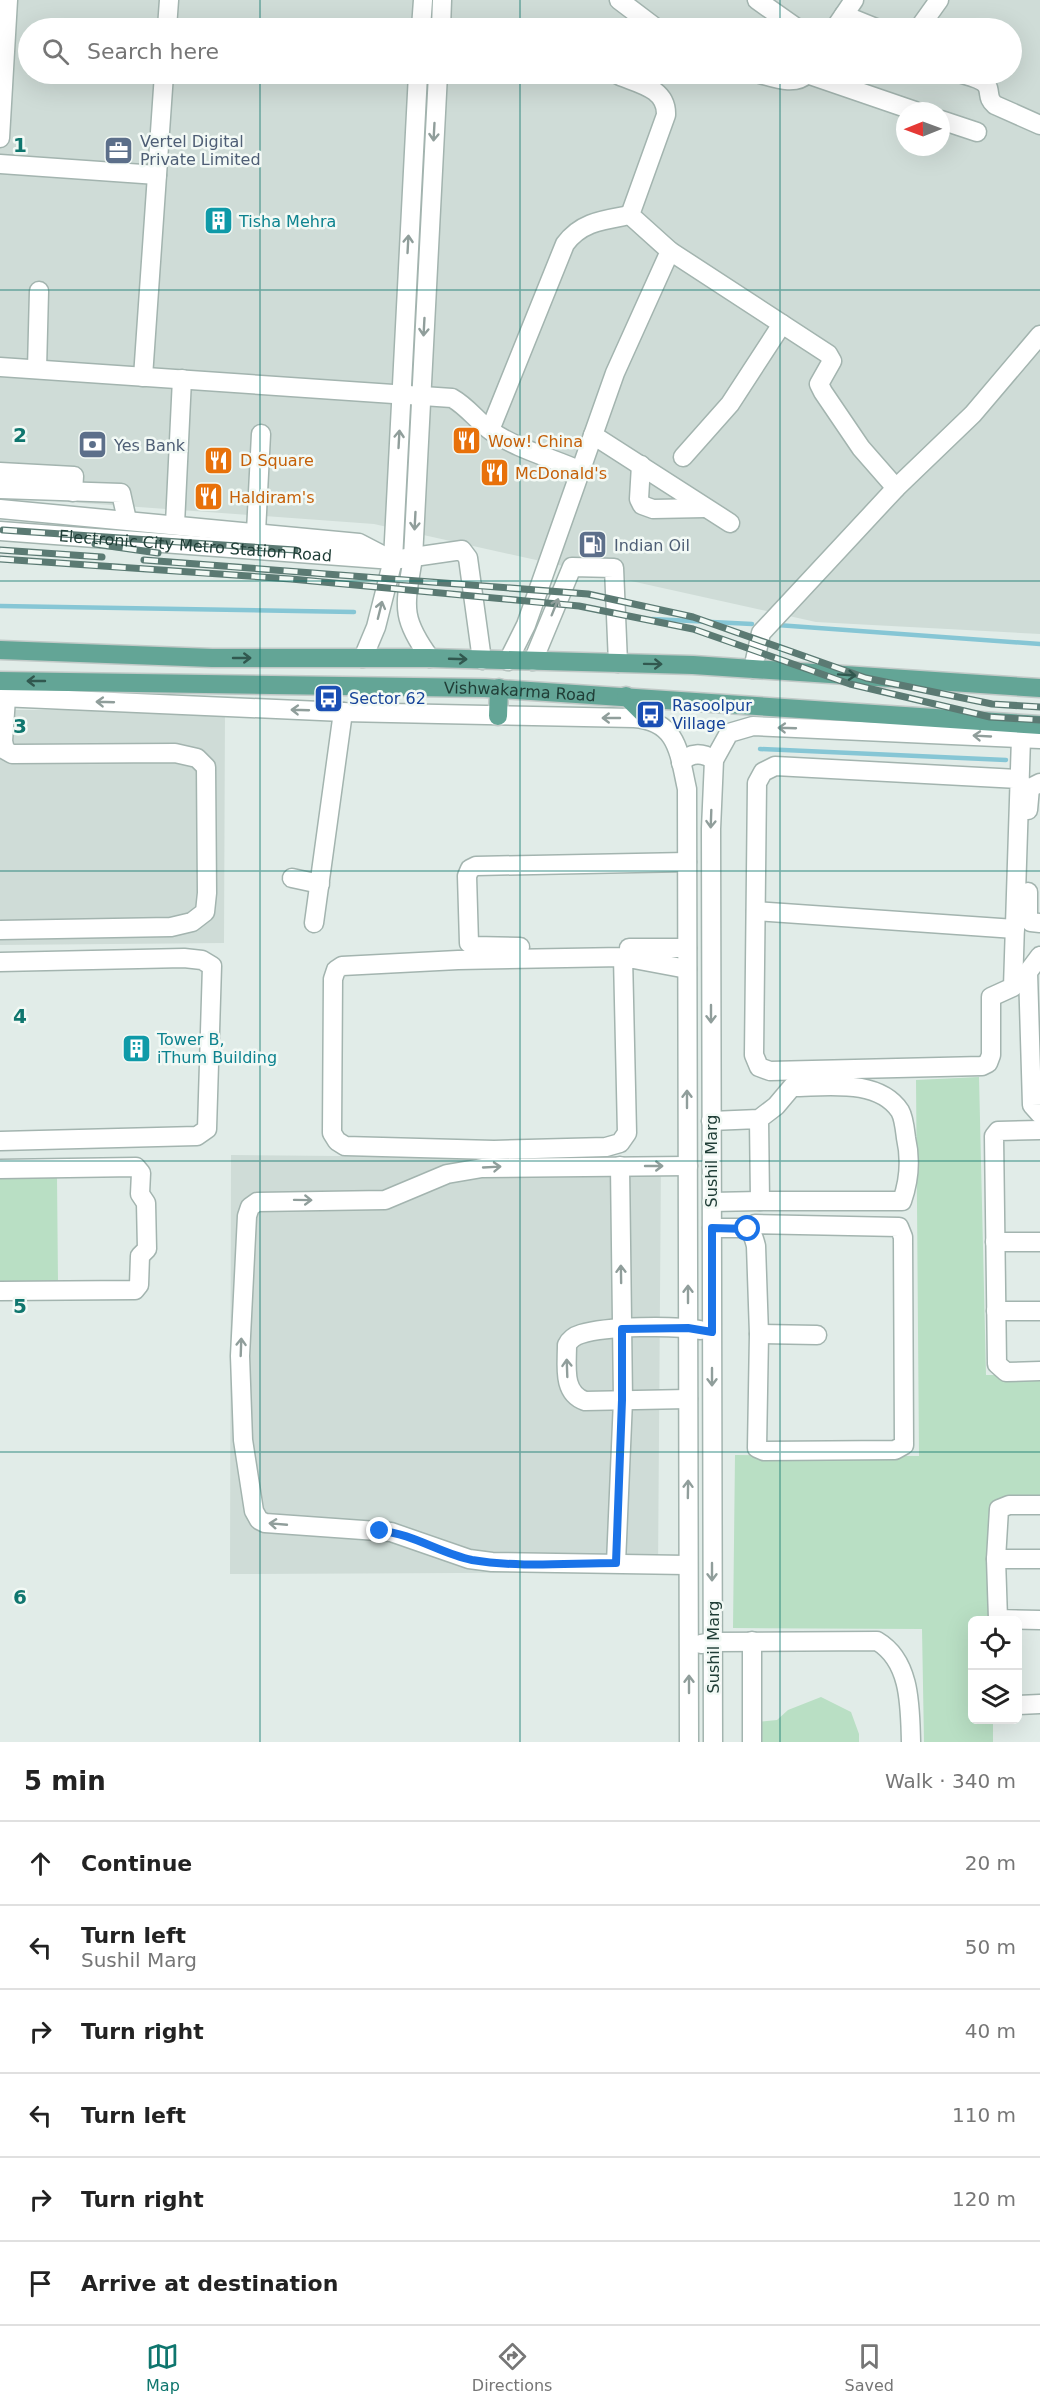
<!DOCTYPE html>
<html lang="en">
<head>
<meta charset="utf-8">
<style>
  :root { --surface:#fff; --page:#f6f6f6; --text:#222; --muted:#767676; --line:#e0e0e0; --accent:#0f766e }
  body { margin:0; font-family:"DejaVu Sans",sans-serif; background:var(--page); color:var(--text) }
  .controls { position:absolute; right:18px; bottom:18px; display:grid; overflow:hidden; border-radius:9px; box-shadow:0 6px 24px #0002 }
  .controls button { width:54px; height:54px; display:grid; place-items:center; padding:0; border:0; border-bottom:2px solid var(--line); background:var(--surface); color:var(--text); font:30px sans-serif }
  .compass { position:absolute; left:896px; top:102px; width:54px; height:54px; border-radius:50%; background:var(--surface); box-shadow:0 6px 24px #0002; rotate:269deg }
  .stop { position:absolute; width:18px; height:18px; margin:-14px; border:4px solid #1a73e8; border-radius:50%; background:#fff }
  .stop.end { background:#1a73e8; border-color:#fff; box-shadow:0 2px 6px #0008 }
  .list { margin:0; padding:0; list-style:none }
  h2 { display:flex; justify-content:space-between; align-items:center; height:78px; margin:0; padding:0 24px; font-size:26px }
  h2 small { font-size:20px; font-weight:400; color:var(--muted) }
  .list li { display:grid; grid-template-columns:39px 1fr auto; gap:18px; align-items:center; box-sizing:border-box; height:84px; padding:0 24px; border-top:2px solid var(--line) }
  .list b { display:block; font-size:22px; white-space:nowrap }
  .list p { margin:0; font-size:20px; white-space:nowrap; color:var(--muted) }
  .list em { font-size:20px; font-style:normal; color:var(--muted) }
  .icon { flex:none; width:33px; height:33px; fill:none; stroke:currentColor; stroke-width:2; stroke-linecap:round; stroke-linejoin:round }
  .map { position:relative; flex:none; width:1040px; height:1742px; overflow:hidden }
  .search { position:absolute; background:var(--surface); box-shadow:0 6px 24px #0002; left:18px; right:18px; top:18px; height:66px; display:flex; align-items:center; gap:15px; box-sizing:border-box; padding:0 21px; border-radius:33px; color:var(--muted); font-size:22px }
  .sheet { height:582px; background:var(--surface) }
  nav { display:flex; justify-content:space-around; align-items:center; box-sizing:border-box; height:84px; border-top:2px solid var(--line); background:var(--surface); font-size:16px; color:var(--muted) }
  nav a { display:grid; justify-items:center; gap:3px }
  nav .on { color:var(--accent) }
  .map>svg:first-child { display:block }
  .built { fill:#cfdcd7; fill-rule:evenodd }
  .green { fill:#b9dfc4 }
  .lines { fill:none; stroke-linecap:round; stroke-linejoin:round }
  .stream { stroke:#86c6d5; stroke-width:4.5 }
  .minor-casing { stroke:#a3b4af; stroke-width:21 }
  .major-casing { stroke:#c1c9c7; stroke-width:21 }
  .minor { stroke:#fff; stroke-width:18 }
  .major { stroke:#63a596; stroke-width:18 }
  .rail-casing { stroke:#5b7a73; stroke-width:7 }
  .rail { stroke:#f2f9f5; stroke-width:4.5; stroke-dasharray:14; stroke-linecap:butt }
  .oneway { stroke:#909e9b }
  .oneway2 { stroke:#31584f }
  .route { stroke:#1a73e8; stroke-width:8 }
  .grid { fill:none; stroke:#0f766e; stroke-width:1.5; stroke-opacity:0.55 }
  .labels { text-anchor:middle; dominant-baseline:central; stroke-width:5; stroke-linejoin:round; paint-order:stroke }
  .service-label { font-size:16px; fill:#4e5e75; stroke:#f2f9f5; text-anchor:start }
  .culture-label { font-size:16px; fill:#0d838f; stroke:#f2f9f5; text-anchor:start }
  .food-label { font-size:16px; fill:#c56008; stroke:#f2f9f5; text-anchor:start }
  .street-label { font-size:16px; fill:#203e37; stroke:#f2f9f5 }
  .transit-label { font-size:16px; fill:#164399; stroke:#f2f9f5; text-anchor:start }
  .grid-label { font-size:20px; text-anchor:middle; font-weight:bold; fill:#0f766e; stroke:#f2f9f5; stroke-width:5; stroke-linejoin:round; paint-order:stroke }
</style>
</head>
<body>
<div class="map">
<svg width="1040" height="1742" viewBox="0 0 1040 1742">
  <rect width="100%" height="100%" fill="#e1ece8"/>
  <path class="built" d="M0 0H1040V634L816 622 374 524 0 497ZM28 28H1012V74H28ZM905 111H941V147H905Z
    M0 710H225L224 943 0 945Z
    M231 1155 661 1159 658 1572 230 1574Z"/>
  <path class="green" d="M979 1077 986 1375H1040V1502H993V1620H972V1720H993V1742H924L922 1629 733 1628 735 1455 919 1456 916 1080Z
    M0 1177H57L58 1282H0Z
    M821 1697 851 1712 859 1734V1742H756V1722L777 1720 788 1710Z"/>
  <g class="lines">
    <path class="stream" d="M0 606 354 612
      M652 619 752 624
      M777 625 1040 644
      M760 749 1006 760"/>
    <defs>
      <g id="minor">
        <path d="M619 0 656 28"/>
        <path d="M757 0 797 28"/>
        <path d="M844 15 876 28"/>
        <path d="M167 28 169 0"/>
        <path d="M421 28 423 0"/>
        <path d="M441 28 442 0"/>
        <path d="M835 28 854 0"/>
        <path d="M919 28 939 0"/>
        <path d="M760 74C775 78 795 86 807 74"/>
        <path d="M807 74 915 111"/>
        <path d="M962 74C969 76 985 80 988 88 990 95 988 99 995 105L1040 125"/>
        <path d="M941 120 977 132"/>
        <path d="M0 138 8 0"/>
        <path d="M0 164 157 175"/>
        <path d="M670 251 828 354 832 361 819 384 823 392 861 448 896 488"/>
        <path d="M0 367 452 398C468 407 477 421 491 431 517 449 552 458 581 471"/>
        <path d="M37 369 39 291"/>
        <path d="M143 377 164 74"/>
        <path d="M490 430 565 244C581 222 603 220 630 215"/>
        <path d="M593 435 730 523"/>
        <path d="M683 457 730 404 782 324"/>
        <path d="M641 465 639 499 642 505 653 509 705 508"/>
        <path d="M0 472 74 476 73 492"/>
        <path d="M0 489 121 493 127 520"/>
        <path d="M0 509 359 543 386 557"/>
        <path d="M175 524 182 379"/>
        <path id="s1" d="M0 531 393 560 462 550 468 558 482 660"/>
        <path d="M256 532 261 434"/>
        <path d="M363 658 376 627 393 560 418 74"/>
        <path d="M430 658C400 617 405 606 413 558L438 74"/>
        <path d="M508 661 526 625 615 373 670 251 630 215 666 115C667 89 640 84 620 76"/>
        <path d="M533 661 572 567 614 568 618 663"/>
        <path d="M753 669 761 633 896 488 973 414 1040 335"/>
        <path d="M0 697 343 712 634 718C678 721 679 753 687 789L689 1742"/>
        <path d="M681 763C690 752 702 752 714 760"/>
        <path d="M1020 779 775 766 763 772 757 783 754 1055 759 1067 770 1071 982 1066 988 1063 991 1055V997L1013 987 1021 738"/>
        <path d="M1028 810 1030 788 1040 783"/>
        <path d="M292 878 320 884"/>
        <path d="M1028 892V917L1031 922 1040 923"/>
        <path d="M756 911 1015 929"/>
        <path d="M314 923 343 712"/>
        <path d="M0 930 171 927 192 922 205 912 207 893 206 767 197 758 175 753 12 754 5 750 3 741 6 698"/>
        <path d="M520 947 474 946 469 943 467 876 470 869 476 866 687 862"/>
        <path d="M629 948H687"/>
        <path d="M1040 956 1028 972 1032 1105 1040 1114"/>
        <path d="M623 957 627 1133 620 1143 606 1147 494 1150 345 1146 337 1141 332 1133 333 979 336 970 342 966 458 960 623 957 687 969"/>
        <path d="M0 962 184 958 202 960 212 966 207 1129 197 1136 0 1141"/>
        <path d="M711 1121 759 1119 760 1201H902C909 1181 911 1160 906 1138 905 1130 904 1118 900 1111 878 1078 826 1087 792 1087L776 1106 759 1119"/>
        <path d="M1040 1130 998 1131 994 1136 997 1364 1006 1372 1040 1371"/>
        <path d="M0 1169 136 1167 141 1173 140 1194 146 1203 147 1249 140 1256 139 1285 135 1290 0 1291"/>
        <path d="M712 1202 760 1201"/>
        <path d="M712 1228H746C753 1234 754 1238 756 1246L759 1334 757 1448 764 1451 895 1450 904 1445 903 1237 899 1227 755 1224 748 1229"/>
        <path d="M995 1242H1040"/>
        <path d="M996 1311H1040"/>
        <path d="M759 1334 817 1335"/>
        <path d="M688 1399 585 1401C562 1393 567 1366 567 1345 570 1339 574 1336 581 1334 607 1326 673 1325 700 1330"/>
        <path d="M1040 1505H1009L999 1509 996 1559 998 1619 1040 1620"/>
        <path d="M996 1559H1040"/>
        <path d="M616 1563 623 1400 620 1166"/>
        <path d="M687 1565 492 1562 469 1559 391 1532 265 1523 259 1520 254 1511 243 1440 240 1356 247 1216 250 1207 257 1202 385 1200 447 1174 482 1168 688 1166"/>
        <path d="M701 1644 713 1642 877 1641C911 1661 910 1707 911 1742"/>
        <path d="M1018 1705 1040 1704"/>
        <path d="M713 1742 711 829 714 760 729 733 753 726 1040 739"/>
        <path d="M752 1742V1641"/>
      </g>
      <g id="major">
        <path d="M0 650 212 658H430L693 665 1040 688"/>
        <path id="s2" d="M0 681 485 688 1040 725"/>
        <path d="M626 696 649 719"/>
        <path d="M498 716 499 688"/>
      </g>
    </defs>
    <use href="#minor" class="minor-casing"/>
    <use href="#major" class="major-casing"/>
    <use href="#minor" class="minor"/>
    <use href="#major" class="major"/>
    <defs>
      <path id="rail" d="M3 530 295 550
        M95 544 158 553
        M0 550 102 557
        M0 559 291 579 579 606 693 629 850 684 990 717 1040 720
        M144 560 588 594 693 617 866 678 992 704 1040 707"/>
    </defs>
    <use href="#rail" class="rail-casing"/>
    <use href="#rail" class="rail"/>
  </g>
  <defs><path id="oneway-shaft" d="M-6 0H5M1.5-3L5.5 0L1.5 3" fill="none" stroke-width="1.6" stroke-linecap="round" stroke-linejoin="round" transform="scale(1.5)"/></defs>
  <g class="oneway">
    <use href="#oneway-shaft" transform="translate(434 132) rotate(93)"/>
    <use href="#oneway-shaft" transform="translate(408 244) rotate(-87)"/>
    <use href="#oneway-shaft" transform="translate(424 327) rotate(93)"/>
    <use href="#oneway-shaft" transform="translate(399 439) rotate(-87)"/>
    <use href="#oneway-shaft" transform="translate(415 521) rotate(93)"/>
    <use href="#oneway-shaft" transform="translate(555 607) rotate(-68)"/>
    <use href="#oneway-shaft" transform="translate(380 610) rotate(-76)"/>
    <use href="#oneway-shaft" transform="translate(105 702) rotate(-178)"/>
    <use href="#oneway-shaft" transform="translate(300 710) rotate(-178)"/>
    <use href="#oneway-shaft" transform="translate(611 718) rotate(180)"/>
    <use href="#oneway-shaft" transform="translate(787 728) rotate(-178)"/>
    <use href="#oneway-shaft" transform="translate(982 736) rotate(-177)"/>
    <use href="#oneway-shaft" transform="translate(711 819) rotate(92)"/>
    <use href="#oneway-shaft" transform="translate(711 1014) rotate(90)"/>
    <use href="#oneway-shaft" transform="translate(687 1099) rotate(-90)"/>
    <use href="#oneway-shaft" transform="translate(654 1166)"/>
    <use href="#oneway-shaft" transform="translate(492 1167) rotate(-3)"/>
    <use href="#oneway-shaft" transform="translate(303 1200) rotate(1)"/>
    <use href="#oneway-shaft" transform="translate(621 1274) rotate(-91)"/>
    <use href="#oneway-shaft" transform="translate(688 1294) rotate(-90)"/>
    <use href="#oneway-shaft" transform="translate(241 1347) rotate(-88)"/>
    <use href="#oneway-shaft" transform="translate(567 1368) rotate(-92)"/>
    <use href="#oneway-shaft" transform="translate(712 1377) rotate(90)"/>
    <use href="#oneway-shaft" transform="translate(688 1489) rotate(-89)"/>
    <use href="#oneway-shaft" transform="translate(278 1524) rotate(-175)"/>
    <use href="#oneway-shaft" transform="translate(712 1572) rotate(90)"/>
    <use href="#oneway-shaft" transform="translate(689 1684) rotate(-90)"/>
  </g>
  <g class="oneway2">
    <use href="#oneway-shaft" transform="translate(242 658)"/>
    <use href="#oneway-shaft" transform="translate(458 659) rotate(2)"/>
    <use href="#oneway-shaft" transform="translate(653 664) rotate(1)"/>
    <use href="#oneway-shaft" transform="translate(847 675) rotate(4)"/>
    <use href="#oneway-shaft" transform="translate(36 681) rotate(-180)"/>
  </g>
  <g class="lines">
    <path class="route" d="M380 1531C412 1533 441 1554 472 1560 519 1568 569 1563 616 1563L622 1400V1329L688 1328 712 1332V1228L748 1229"/>
  </g>
  <path class="grid" d="M260 0V28M520 0V28M780 0V28M260 74V1742M520 74V1742M780 74V1742M0 290H1040M0 581H1040M0 871H1040M0 1161H1040M0 1452H1040"/>
  <defs>
    <symbol id="office-square" viewBox="-11 -11 22 22"><rect x="-9" y="-9" width="18" height="18" rx="4" fill="#5c6f8a" stroke="#f2f9f5"/><path d="M-6-3h4V-5.5h4V-3h4V5H-6ZM-1-4.5V-3h2v-1.5ZM-6 0V1H6V0Z" fill="#fff"/></symbol>
    <symbol id="building-square" viewBox="-11 -11 22 22"><rect x="-9" y="-9" width="18" height="18" rx="4" fill="#0f9aa8" stroke="#f2f9f5"/><path d="M-4-6H4V6H1V3H-1V6H-4ZM-2.5-4.3h1.7v1.8h-1.7ZM.8-4.3h1.7v1.8H.8ZM-2.5-1h1.7V.8h-1.7ZM.8-1h1.7V.8H.8Z" fill="#fff"/></symbol>
    <symbol id="restaurant-square" viewBox="-11 -11 22 22"><rect x="-9" y="-9" width="18" height="18" rx="4" fill="#e8710a" stroke="#f2f9f5"/><path d="M-5-6h1v4h1v-4h1v4h1v-4h1v5L-1.5 .5V6h-2V.5L-5-1ZM5-6V6H3V1.5H1.5Q1.5-4 5-6Z" fill="#fff"/></symbol>
    <symbol id="bank-square" viewBox="-11 -11 22 22"><rect x="-9" y="-9" width="18" height="18" rx="4" fill="#5c6f8a" stroke="#f2f9f5"/><path d="M-6-4H6V4H-6ZM0-2.3a2.3 2.3 0 1 0 0 4.6a2.3 2.3 0 1 0 0-4.6Z" fill="#fff"/></symbol>
    <symbol id="fuel-square" viewBox="-11 -11 22 22"><rect x="-9" y="-9" width="18" height="18" rx="4" fill="#5c6f8a" stroke="#f2f9f5"/><path d="M-5.5-6h7V0h2V4h1.3V-2.5L3-4.5l.8-.8L6-3V5H2.5V1h-1V6h-7ZM-4.2-4.7v3.2H.2V-4.7Z" fill="#fff"/></symbol>
    <symbol id="bus-square" viewBox="-11 -11 22 22"><rect x="-9" y="-9" width="18" height="18" rx="4" fill="#1a4fb4" stroke="#f2f9f5"/><path d="M-5-6H5V4H4V6H2V4H-2V6H-4V4H-5ZM-3.5-4V0h7V-4ZM-3.5 1.2v1.5H-2V1.2ZM2 1.2v1.5H3.5V1.2Z" fill="#fff"/></symbol>
  </defs>
  <g fill-rule="evenodd">
    <use href="#office-square" x="102" y="134" width="33" height="33"/>
    <use href="#building-square" x="202" y="204" width="33" height="33"/>
    <use href="#restaurant-square" x="450" y="424" width="33" height="33"/>
    <use href="#bank-square" x="76" y="428" width="33" height="33"/>
    <use href="#restaurant-square" x="202" y="444" width="33" height="33"/>
    <use href="#restaurant-square" x="478" y="456" width="33" height="33"/>
    <use href="#restaurant-square" x="192" y="480" width="33" height="33"/>
    <use href="#fuel-square" x="576" y="528" width="33" height="33"/>
    <use href="#bus-square" x="312" y="682" width="33" height="33"/>
    <use href="#bus-square" x="634" y="698" width="33" height="33"/>
    <use href="#building-square" x="120" y="1032" width="33" height="33"/>
  </g>
  <g class="labels">
    <g class="service-label">
      <text x="140" y="141">Vertel Digital<tspan x="140" dy="18">Private Limited</tspan></text>
      <text x="114" y="445">Yes Bank</text>
      <text x="614" y="545">Indian Oil</text>
    </g>
    <g class="culture-label">
      <text x="239" y="221">Tisha Mehra</text>
      <text x="157" y="1039">Tower B,<tspan x="157" dy="18">iThum Building</tspan></text>
    </g>
    <g class="food-label">
      <text x="488" y="441">Wow! China</text>
      <text x="240" y="460">D Square</text>
      <text x="515" y="473">McDonald's</text>
      <text x="229" y="497">Haldiram's</text>
    </g>
    <g class="street-label">
      <text stroke="none"><textPath href="#s1" startOffset="196">Electronic City Metro Station Road</textPath></text>
      <text stroke="none"><textPath href="#s2" startOffset="520">Vishwakarma Road</textPath></text>
      <text transform="translate(711 1161) rotate(-90)">Sushil Marg</text>
      <text transform="translate(713 1647) rotate(-90)">Sushil Marg</text>
    </g>
    <g class="transit-label">
      <text x="349" y="698">Sector 62</text>
      <text x="672" y="705">Rasoolpur<tspan x="672" dy="18">Village</tspan></text>
    </g>
  </g>
  <g class="grid-label">
    <text x="20" y="152">1</text>
    <text x="20" y="442">2</text>
    <text x="20" y="733">3</text>
    <text x="20" y="1023">4</text>
    <text x="20" y="1313">5</text>
    <text x="20" y="1604">6</text>
  </g>
</svg>
<div class="controls">
<button><svg class="icon" aria-label="locate" viewBox="0 0 24 24"><circle cx="12" cy="12" r="6"/><path d="M12 2v4M12 18v4M2 12h4M18 12h4"/></svg></button>
<button><svg class="icon" aria-label="layers" viewBox="0 0 24 24"><path d="M12 4l9 5-9 5-9-5zM3 14l9 5 9-5"/></svg></button>
</div>
<svg class="compass" viewBox="-18 -18 36 36"><path d="M0-13l5 13h-10z" fill="#e53935"/><path d="M0 13l5-13h-10z" fill="#767676"/></svg>
<div class="stop" style="left:748px;top:1229px"></div>
<div class="stop end" style="left:380px;top:1531px"></div>
<div class="search"><svg class="icon" aria-label="search" viewBox="0 0 24 24"><circle cx="10" cy="10" r="6"/><path d="M15 15l6 6"/></svg>Search here</div>
</div>
<section class="sheet">
<h2>5 min<small>Walk · 340 m</small></h2>
<ul class="list">
<li><svg class="icon" aria-label="ahead" viewBox="0 0 24 24"><path d="M12 20V5M6 11l6-6 6 6"/></svg><div><b>Continue</b></div><em>20 m</em></li>
<li><svg class="icon" aria-label="left" viewBox="0 0 24 24"><path d="M17 20v-9H6M10 6l-5 5 5 5"/></svg><div><b>Turn left</b><p>Sushil Marg</p></div><em>50 m</em></li>
<li><svg class="icon" aria-label="right" viewBox="0 0 24 24"><path d="M7 20v-9h11M14 6l5 5-5 5"/></svg><div><b>Turn right</b></div><em>40 m</em></li>
<li><svg class="icon" aria-label="left" viewBox="0 0 24 24"><path d="M17 20v-9H6M10 6l-5 5 5 5"/></svg><div><b>Turn left</b></div><em>110 m</em></li>
<li><svg class="icon" aria-label="right" viewBox="0 0 24 24"><path d="M7 20v-9h11M14 6l5 5-5 5"/></svg><div><b>Turn right</b></div><em>120 m</em></li>
<li><svg class="icon" aria-label="arrive" viewBox="0 0 24 24"><path d="M6 21V4h12l-3 4 3 4H6"/></svg><div><b>Arrive at destination</b></div></li>
</ul>
</section>
<nav>
<a class="on"><svg class="icon" aria-label="map" viewBox="0 0 24 24"><path d="M3 6l6-2 6 2 6-2v14l-6 2-6-2-6 2zM9 4v14M15 6v14"/></svg>Map</a>
<a><svg class="icon" aria-label="directions" viewBox="0 0 24 24"><path d="M12 3l9 9-9 9-9-9zM9 14v-3h6M13 9l2 2-2 2"/></svg>Directions</a>
<a><svg class="icon" aria-label="saved" viewBox="0 0 24 24"><path d="M7 4h10v16l-5-4-5 4z"/></svg>Saved</a>
</nav>
</body>
</html>
